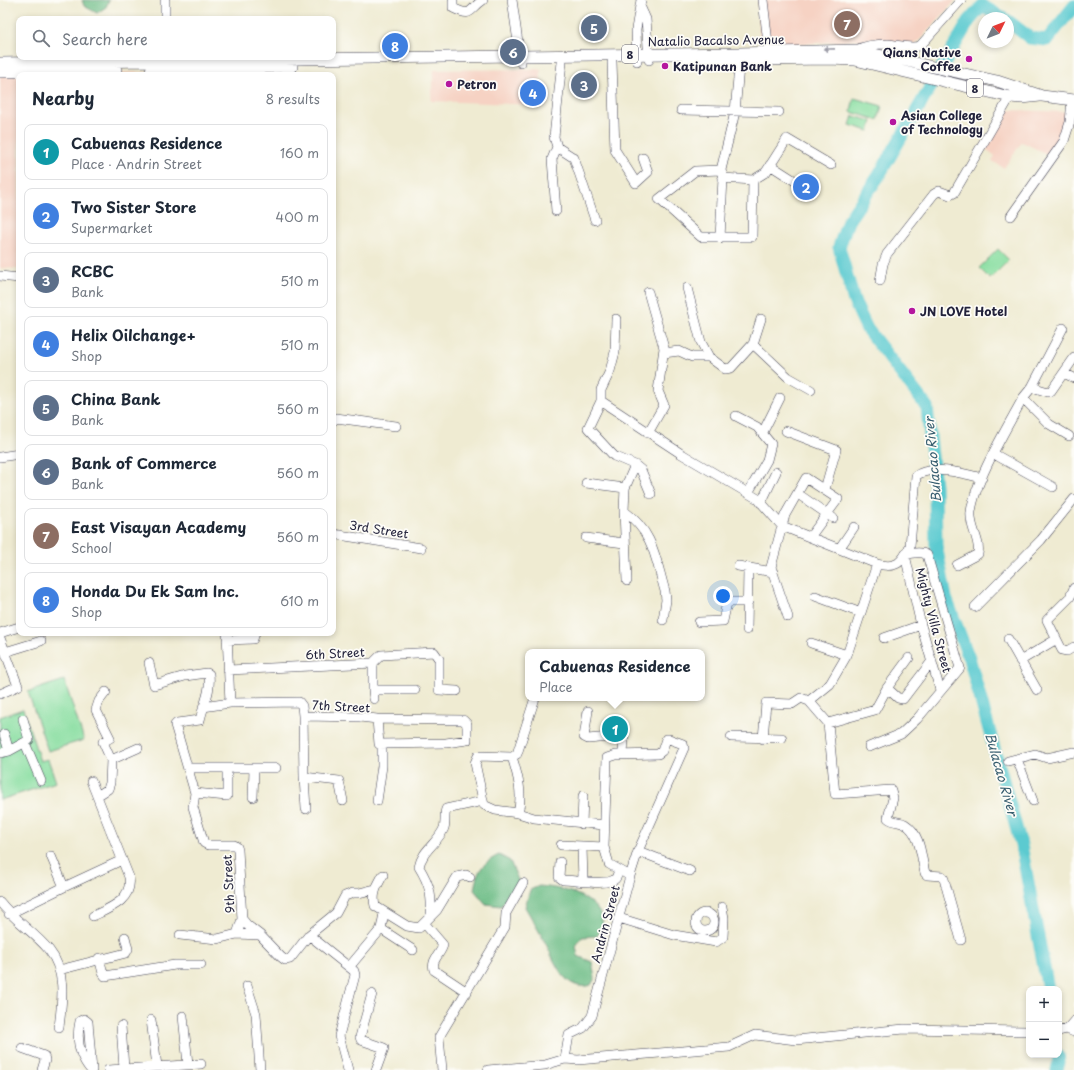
<!DOCTYPE html>
<html lang="en">
<head>
<meta charset="utf-8">
<style>
  :root { --surface:#fff; --page:#f2f2f3; --text:#1f2937; --muted:#747a83; --line:#e0e1e3; --accent:#2563eb }
  body { margin:0; font-family:"Playpen Sans",sans-serif; background:var(--page); color:var(--text) }
  .controls { position:absolute; right:12px; bottom:12px; display:grid; overflow:hidden; border-radius:8px; box-shadow:0 2px 6px #0003 }
  .controls button { width:36px; height:36px; display:grid; place-items:center; padding:0; border:0; border-bottom:1px solid var(--line); background:var(--surface); color:var(--text); font:20px sans-serif }
  .compass { position:absolute; left:978px; top:12px; width:36px; height:36px; border-radius:50%; background:var(--surface); box-shadow:0 2px 6px #0003; rotate:47deg }
  .you { position:absolute; left:723px; top:596px; width:14px; height:14px; margin:-10px; border:3px solid #fff; border-radius:50%; background:#1a73e8; box-shadow:0 0 0 6px #1a73e833 }
  .badge { display:grid; place-items:center; width:26px; height:26px; border-radius:50%; background:var(--accent); color:#fff; font-size:13px; font-weight:700 }
  .pin { position:absolute; translate:-50% -50%; border:2px solid #fff; box-shadow:0 1px 4px #0006 }
  .popup { position:absolute; left:525px; top:649px; width:180px; height:52px; box-sizing:border-box; display:grid; place-content:center; border-radius:8px; background:var(--surface); filter:drop-shadow(0 1px 3px #0005); font-size:13px; white-space:nowrap; color:var(--muted) }
  .popup b { font-size:15px; color:var(--text) }
  .popup::after { content:''; position:absolute; left:50%; top:100%; margin-left:-8px; border:8px solid transparent; border-top-color:var(--surface) }
  .list { margin:0; padding:0; list-style:none }
  h2 { display:flex; justify-content:space-between; align-items:center; height:52px; margin:0; padding:0 16px; font-size:17px }
  h2 small { font-size:13px; font-weight:400; color:var(--muted) }
  .list li { display:grid; grid-template-columns:26px 1fr auto; gap:12px; align-items:center; box-sizing:border-box; height:56px; margin:0 8px 8px; padding:0 8px; border:1px solid var(--line); border-radius:8px }
  .list b { display:block; font-size:15px; white-space:nowrap }
  .list p { margin:0; font-size:13px; white-space:nowrap; color:var(--muted) }
  .list em { font-size:13px; font-style:normal; color:var(--muted) }
  .icon { flex:none; width:22px; height:22px; fill:none; stroke:currentColor; stroke-width:2; stroke-linecap:round; stroke-linejoin:round }
  .map { position:relative; flex:none; width:1074px; height:1070px; overflow:hidden }
  .search { position:absolute; background:var(--surface); box-shadow:0 2px 6px #0003; left:16px; top:16px; width:320px; height:44px; display:flex; align-items:center; gap:10px; box-sizing:border-box; padding:0 14px; border-radius:8px; color:var(--muted); font-size:15px }
  .panel { position:absolute; background:var(--surface); box-shadow:0 2px 6px #0003; left:16px; top:72px; width:320px; height:564px; border-radius:8px }
  .map>svg:first-child { display:block }
  .built { fill:#f6d2c3 }
  .green { fill:#89dea1; stroke:#56806e }
  .forest { fill:#6ebd87; stroke:#487061 }
  .lines { fill:none; stroke-linecap:round; stroke-linejoin:round }
  .river { stroke:#5ccad0; stroke-width:13 }
  .minor-casing { stroke:#414052; stroke-width:10 }
  .major-casing { stroke:#414052; stroke-width:12 }
  .minor { stroke:#fff; stroke-width:9 }
  .major { stroke:#fff; stroke-width:11 }
  .oneway { fill:#9c9ca7 }
  .poi-dot { fill:#b5179e; stroke:#fdfcf7; stroke-width:1.5 }
  .labels { text-anchor:middle; dominant-baseline:central; stroke-width:3.5; stroke-linejoin:round; paint-order:stroke }
  .shield { fill:#fdfcf7; stroke:#646373; stroke-width:1 }
  .shield-label { font-size:11px; font-weight:bold; fill:#22223b }
  .street-label { font-size:12px; fill:#22223b; stroke:#fdfcf7 }
  .poi-label { font-size:12px; font-weight:bold; fill:#22223b; stroke:#fdfcf7; text-anchor:start }
  .water-label { font-size:13px; font-style:italic; fill:#365d6f; stroke:#fdfcf7 }
</style>
</head>
<body>
<div class="map">
<svg width="1074" height="1070" viewBox="0 0 1074 1070">
  <rect width="100%" height="100%" fill="#fdfcf7"/>
  <filter id="ink" filterUnits="userSpaceOnUse"><feTurbulence type="fractalNoise" baseFrequency=".025" numOctaves="2"/><feDisplacementMap in="SourceGraphic" scale="8" xChannelSelector="R" yChannelSelector="G"/><feConvolveMatrix kernelMatrix="1 2 1 2 8 2 1 2 1" color-interpolation-filters="sRGB"/></filter>
  <filter id="wash" filterUnits="userSpaceOnUse"><feTurbulence type="fractalNoise" baseFrequency=".012" numOctaves="4" result="noise"/><feDisplacementMap in="SourceGraphic" scale="16" xChannelSelector="R" yChannelSelector="G"/><feGaussianBlur stdDeviation="0.9" result="paint"/><feColorMatrix in="noise" values="0 0 0 0 0 0 0 0 0 0 0 0 0 0 0 0 0 1.4 0 .05"/><feComposite in="paint" operator="in"/></filter>
  <g filter="url(#wash)">
    <rect width="100%" height="100%" fill="#efebd2"/>
    <path class="built" d="M758 0H956L914 46 874 39 760 47Z
      M541 69 540 105 431 101 434 70Z
      M158 72V75H19V269L0 268V74Z
      M1009 110 1068 112 1063 138 1051 156 1022 142 1004 168 992 161 995 156 983 147Z"/>
    <path class="green" d="M854 98 882 106 878 120 851 112Z
      M853 116 872 121 869 131 850 125Z
      M998 249 1009 260 990 279 979 268Z
      M64 680 84 740 48 751 28 692Z
      M23 709 40 761 48 759 56 782 0 800V717Z"/>
    <path class="forest" d="M82 0H109L106 7 97 13 84 6Z
      M499 855 510 861 519 882 501 906 486 904 474 890C477 871 482 863 499 855Z
      M539 886C559 888 583 892 597 909 601 913 602 921 604 926L597 936 582 937 576 946 578 956 592 962 595 978 591 985C565 993 555 962 546 944 539 931 532 919 525 907L530 890Z"/>
    <g class="lines">
      <path class="river" d="M1003 18 982 6 969 21 878 177 848 221 839 247 854 301 867 329 927 407 935 486 936 545 946 598 970 661 1021 845 1048 989
        M1008 21 1030 38 1047 40 1074 6
        M1057 1070 1059 1062 1058 1055"/>
    </g>
  </g>
  <g filter="url(#ink)">
    <g class="lines">
      <defs>
        <path id="minor" d="M165 0V19
          M453 0V8C473 18 468 10 483 0
          M512 0 521 63
          M763 0 769 52
          M641 8 646 19 649 60
          M856 52V50C866 45 877 44 888 44 899 45 910 49 920 46L961 0
          M637 61 636 29 641 0
          M562 62 554 137 557 147 574 158 595 220
          M612 62 615 150 636 183 648 172 643 158
          M681 110 779 112
          M770 165 806 188
          M721 170 695 171 659 199 701 237H752L753 180
          M723 178 753 180 766 172 787 139 831 165
          M556 211 552 159 557 147
          M1011 216 1064 141 1070 122 1072 100
          M720 238 723 178 721 170 735 112 740 55
          M0 276 19 278
          M880 281 883 264 887 254 934 194 939 191 950 195 954 193 1010 97
          M687 288 701 342 709 357
          M648 292 664 348 658 391 664 405 648 433
          M616 319 615 352 610 371 601 390V401L588 428 614 456 635 465 641 470 651 494
          M753 344 788 377 811 390
          M664 353 679 351 692 357H709L725 369 731 368 753 344 761 319
          M1064 373 1074 378
          M1032 387 1048 392 1051 391 1074 358
          M1023 398 1049 424 1069 436
          M601 401 680 453 758 499 782 526 877 564C896 569 902 563 910 546L916 476C930 464 966 474 982 478
          M736 416 757 427 771 444 767 460 748 493
          M333 421 336 418 396 426
          M786 431 836 450 825 489
          M763 432 780 398
          M994 454 1053 487
          M0 457 19 454
          M635 465 625 488 624 511C654 533 655 557 665 591L666 600 663 620
          M586 483 625 488
          M801 496 833 518
          M761 503 776 472
          M624 511 627 581
          M333 534 421 548
          M586 538 624 543
          M839 549 854 527
          M957 565 978 554C981 540 969 527 971 512 975 480 1007 428 1023 398L1032 387 1063 328
          M738 566 773 572
          M1074 588 1070 597 1047 620 1062 650 1067 651 1074 647
          M815 596 861 613
          M975 607 1041 540 1074 499
          M788 617 771 567 785 515 806 478 838 499 810 537
          M699 622 723 621 727 602H748
          M747 630 748 569
          M0 633 19 627
          M227 633 230 703
          M0 638 18 686 0 694
          M884 638 921 625
          M1008 639 1037 690
          M227 640 253 639 255 633
          M811 643 847 655
          M5 652 41 641
          M1020 661 1055 640
          M149 663 154 685 185 676 207 673 209 674C211 692 204 703 200 720L177 723 175 725 195 793 193 807 204 843 208 845H234L237 847 238 850 242 919 237 934
          M228 670 373 663
          M887 688 898 698 903 699 932 661
          M373 690H415
          M374 699 373 690V663L381 655 434 652 439 659V690L457 691
          M809 701 828 723 835 794 891 790 893 798 888 818C893 823 900 821 905 824 921 834 921 857 925 873L927 875 942 876 944 879 961 940
          M203 707 230 703 299 702 302 706 303 716 304 777 339 781 343 801
          M588 711 584 737 588 739 620 736 624 739 623 754
          M303 716 360 717 377 719 463 720 467 724V740L446 743 379 744 377 719
          M828 723 875 710 887 688 909 658
          M4 734 9 751
          M731 737 782 738
          M763 739 766 703 792 704 801 698 809 701 830 684 847 655 877 564
          M25 743 41 781
          M869 747 901 734 917 719 960 668 927 555C921 551 912 553 905 555L921 625 940 690
          M0 753 9 751 29 740 23 719
          M512 757C518 776 523 794 518 813L495 810 484 805 475 763 478 756 512 757 517 754 535 698
          M1017 759 1033 801
          M111 760 138 748
          M1008 761 1035 754 1047 758 1074 752
          M188 768H276
          M304 777 306 809
          M91 781 129 877C133 900 110 908 93 916
          M195 793 227 796V769
          M97 796 108 789 110 783 111 760 103 742 110 738 96 710 99 701 106 692
          M253 797 254 769
          M377 801 382 766V745
          M518 813 534 818 604 825
          M582 824 583 796
          M561 845 604 847
          M582 847 583 880
          M638 851 690 871
          M51 856 64 887
          M560 862 559 877 563 880C574 880 608 886 615 879 617 877 618 873 619 870
          M383 875C377 886 372 893 375 906L407 926 419 928 437 910 457 877 466 875 470 877
          M0 902C14 920 34 932 49 950 67 972 62 1002 59 1027
          M696 922a9 9 0 1 1 18 0a9 9 0 1 1-18 0Z
          M9 914 64 887 122 860
          M431 916C432 895 430 885 419 867 422 850 438 843 444 828 446 822 444 815 446 809L483 801
          M619 918 674 935 716 942 723 937 724 918 722 907
          M242 919 247 925 260 935 281 957 285 960 290 959 309 935 336 913 345 896 353 893H359L375 889
          M425 924 443 945C441 954 431 959 434 970L467 992
          M381 929 413 950
          M180 935 217 939 237 934 260 935
          M309 935 354 971 355 975 339 1036 348 1070
          M99 958 103 973 105 976 175 965H201
          M350 966 381 929 384 913
          M59 970 126 953 128 949 125 937
          M247 986 256 1014 260 1070
          M372 994 360 1037 361 1040 384 1048 376 1070
          M183 1016 188 1064
          M151 1020 157 1066
          M121 1026 124 1068
          M1067 1029 1074 1021
          M1059 1031 1067 1029 1074 1032
          M22 1048 44 1056 45 1060 42 1070
          M565 1059 569 1035 583 1028 592 1016 630 876 609 864 604 847 607 758 616 755 658 754 662 751 666 739H669L683 744 684 748 638 851 630 876
          M91 1070C79 1056 76 1039 80 1021L84 1019 88 1022 92 1070
          M108 1070 201 1064
          M442 1070 439 1037 505 927 506 913 523 883
          M488 1070 545 1065 565 1059 578 1060 729 1047 755 1035 796 1040 904 1029 1029 1031"/>
        <path id="major" d="M687 61 828 59 855 60 1010 97 1022 98 1040 96
          M0 63 740 53 856 50 997 81 1042 96 1074 100
          M151 70 292 67
          M0 72 116 70"/>
      </defs>
      <use href="#minor" class="minor-casing"/>
      <use href="#major" class="major-casing"/>
      <use href="#minor" class="minor"/>
      <use href="#major" class="major"/>
    </g>
    <defs><path id="oneway-solid" d="M-6-.8H1V-3.2L6.5 0L1 3.2V.8H-6Z"/></defs>
    <use class="oneway" href="#oneway-solid" transform="translate(829 49) rotate(179)"/>
  </g>
  <g class="poi-dot">
    <circle cx="969" cy="59" r="4"/>
    <circle cx="665" cy="66" r="4"/>
    <circle cx="449" cy="84" r="4"/>
    <circle cx="893" cy="122" r="4"/>
    <circle cx="912" cy="311" r="4"/>
  </g>
  <g class="labels">
    <g class="shield">
      <rect x="622" y="45" width="16" height="18" rx="3"/>
      <rect x="967" y="79" width="16" height="18" rx="3"/>
    </g>
    <g class="shield-label">
      <text x="630" y="54">8</text>
      <text x="975" y="88">8</text>
    </g>
    <g class="street-label">
      <text transform="translate(716 40) rotate(-1)">Natalio Bacalso Avenue</text>
      <text transform="translate(379 529) rotate(9)">3rd Street</text>
      <text transform="translate(934 620) rotate(75)">Mighty Villa Street</text>
      <text transform="translate(335 653) rotate(-3)">6th Street</text>
      <text transform="translate(341 706) rotate(3)">7th Street</text>
      <text transform="translate(228 884) rotate(-93)">9th Street</text>
      <text transform="translate(605 924) rotate(-75)">Andrin Street</text>
    </g>
    <g class="poi-label">
      <text x="961" y="52" text-anchor="end">Qians Native<tspan x="961" dy="14">Coffee</tspan></text>
      <text x="673" y="66">Katipunan Bank</text>
      <text x="457" y="84">Petron</text>
      <text x="901" y="115">Asian College<tspan x="901" dy="14">of Technology</tspan></text>
      <text x="920" y="311">JN LOVE Hotel</text>
    </g>
    <g class="water-label">
      <text transform="translate(932 460) rotate(-95)">Bulacao River</text>
      <text transform="translate(1002 774) rotate(74)">Bulacao River</text>
    </g>
  </g>
</svg>
<div class="controls">
<button>+</button>
<button>−</button>
</div>
<svg class="compass" viewBox="-18 -18 36 36"><path d="M0-13l5 13h-10z" fill="#e53935"/><path d="M0 13l5-13h-10z" fill="#747a83"/></svg>
<div class="you"></div>
<div class="pin badge" style="left:615px;top:729px;background:#0f9aa8">1</div>
<div class="popup"><b>Cabuenas Residence</b>Place</div>
<div class="pin badge" style="left:806px;top:187px;background:#3f7fe0">2</div>
<div class="pin badge" style="left:584px;top:85px;background:#5c6f8a">3</div>
<div class="pin badge" style="left:533px;top:93px;background:#3f7fe0">4</div>
<div class="pin badge" style="left:594px;top:28px;background:#5c6f8a">5</div>
<div class="pin badge" style="left:513px;top:52px;background:#5c6f8a">6</div>
<div class="pin badge" style="left:847px;top:24px;background:#8d6e63">7</div>
<div class="pin badge" style="left:395px;top:46px;background:#3f7fe0">8</div>
<div class="search"><svg class="icon" aria-label="search" viewBox="0 0 24 24"><circle cx="10" cy="10" r="6"/><path d="M15 15l6 6"/></svg>Search here</div>
<section class="panel">
<h2>Nearby<small>8 results</small></h2>
<ul class="list">
<li><span class="badge" style="background:#0f9aa8">1</span><div><b>Cabuenas Residence</b><p>Place · Andrin Street</p></div><em>160 m</em></li>
<li><span class="badge" style="background:#3f7fe0">2</span><div><b>Two Sister Store</b><p>Supermarket</p></div><em>400 m</em></li>
<li><span class="badge" style="background:#5c6f8a">3</span><div><b>RCBC</b><p>Bank</p></div><em>510 m</em></li>
<li><span class="badge" style="background:#3f7fe0">4</span><div><b>Helix Oilchange+</b><p>Shop</p></div><em>510 m</em></li>
<li><span class="badge" style="background:#5c6f8a">5</span><div><b>China Bank</b><p>Bank</p></div><em>560 m</em></li>
<li><span class="badge" style="background:#5c6f8a">6</span><div><b>Bank of Commerce</b><p>Bank</p></div><em>560 m</em></li>
<li><span class="badge" style="background:#8d6e63">7</span><div><b>East Visayan Academy</b><p>School</p></div><em>560 m</em></li>
<li><span class="badge" style="background:#3f7fe0">8</span><div><b>Honda Du Ek Sam Inc.</b><p>Shop</p></div><em>610 m</em></li>
</ul>
</section>
</div>
</body>
</html>
